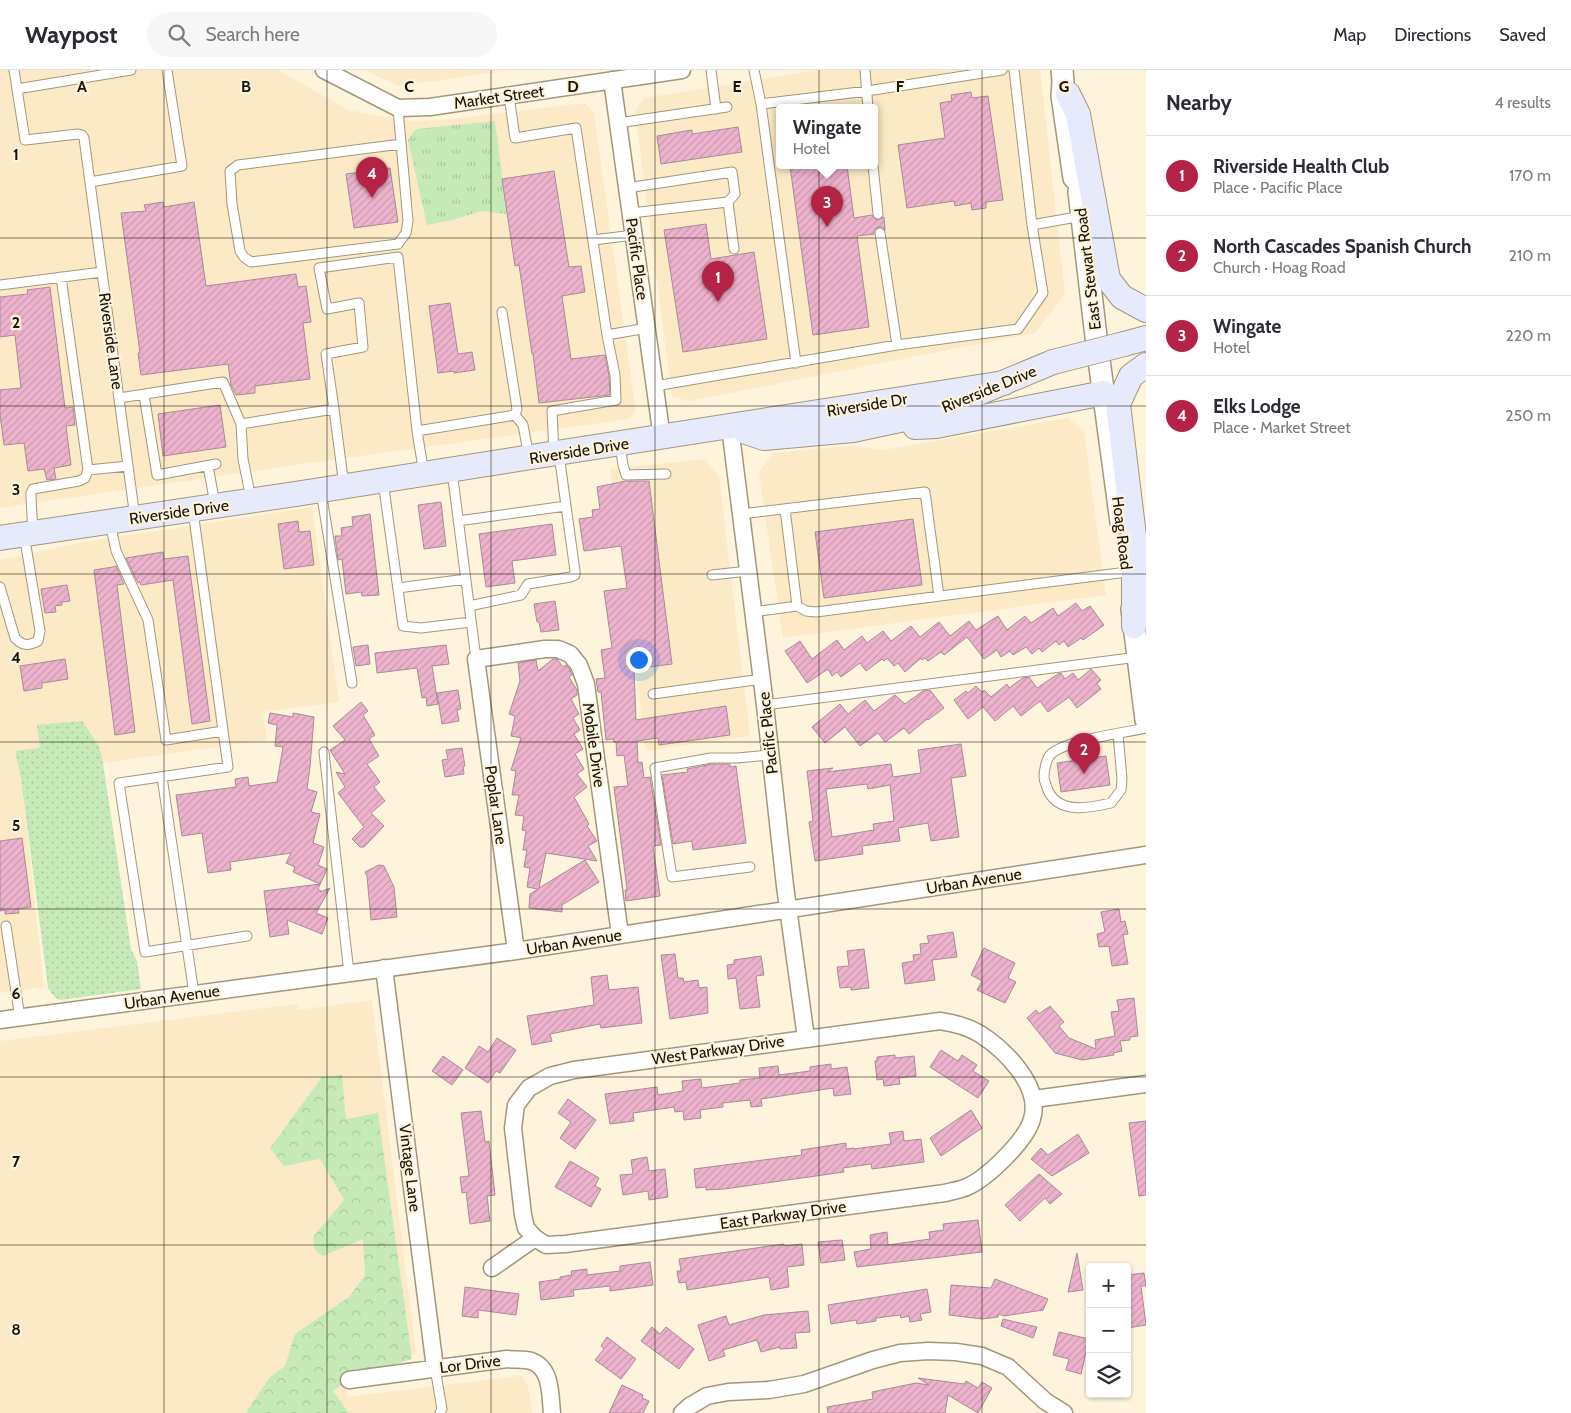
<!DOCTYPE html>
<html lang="en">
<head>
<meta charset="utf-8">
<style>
  :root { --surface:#fff; --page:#f7f7f7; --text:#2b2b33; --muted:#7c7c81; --line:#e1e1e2; --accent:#b42245 }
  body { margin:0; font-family:Cabin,sans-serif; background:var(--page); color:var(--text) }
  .controls { position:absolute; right:15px; bottom:15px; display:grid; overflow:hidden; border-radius:5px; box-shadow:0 1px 4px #0004 }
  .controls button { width:45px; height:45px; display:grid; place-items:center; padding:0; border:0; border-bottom:1px solid var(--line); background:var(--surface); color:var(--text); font:25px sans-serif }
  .you { position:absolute; left:638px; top:589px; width:18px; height:18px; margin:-12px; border:4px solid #fff; border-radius:50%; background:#1a73e8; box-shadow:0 0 0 8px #1a73e833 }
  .badge { display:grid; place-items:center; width:32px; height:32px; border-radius:50%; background:var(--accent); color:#fff; font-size:16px; font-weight:700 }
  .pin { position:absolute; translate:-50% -41px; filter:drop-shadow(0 1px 2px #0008) }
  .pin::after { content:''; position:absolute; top:26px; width:18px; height:15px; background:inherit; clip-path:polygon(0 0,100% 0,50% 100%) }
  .popup { position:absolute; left:776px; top:34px; width:102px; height:65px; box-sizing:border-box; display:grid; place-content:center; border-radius:5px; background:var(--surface); filter:drop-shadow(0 1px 4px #0005); font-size:16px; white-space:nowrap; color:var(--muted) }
  .popup b { font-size:19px; color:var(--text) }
  .popup::after { content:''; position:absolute; left:50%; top:100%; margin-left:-10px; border:10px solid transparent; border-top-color:var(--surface) }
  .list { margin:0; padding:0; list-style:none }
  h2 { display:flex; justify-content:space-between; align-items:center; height:65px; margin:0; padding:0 20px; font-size:21px }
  h2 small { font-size:16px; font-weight:400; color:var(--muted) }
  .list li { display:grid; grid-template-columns:32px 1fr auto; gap:15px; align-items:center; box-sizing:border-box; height:80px; padding:0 20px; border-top:1px solid var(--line) }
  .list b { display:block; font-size:19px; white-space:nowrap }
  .list p { margin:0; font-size:16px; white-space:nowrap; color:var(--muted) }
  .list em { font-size:16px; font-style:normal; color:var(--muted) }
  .icon { flex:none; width:28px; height:28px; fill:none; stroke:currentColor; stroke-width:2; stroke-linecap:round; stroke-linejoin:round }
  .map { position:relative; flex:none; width:1146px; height:1343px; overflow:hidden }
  header { display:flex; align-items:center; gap:30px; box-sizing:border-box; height:70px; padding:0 25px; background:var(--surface); border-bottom:1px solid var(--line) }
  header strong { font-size:24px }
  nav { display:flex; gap:28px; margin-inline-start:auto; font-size:18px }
  .search { width:350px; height:45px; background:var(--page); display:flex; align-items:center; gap:12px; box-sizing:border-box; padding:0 18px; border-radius:28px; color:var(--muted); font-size:19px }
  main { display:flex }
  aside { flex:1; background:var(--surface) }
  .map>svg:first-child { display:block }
  .built { fill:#fbeac5; fill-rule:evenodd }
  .grass { fill:url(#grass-dots) }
  .forest { fill:url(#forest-crowns) }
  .park { fill:url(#park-tufts) }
  .building { fill:url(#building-hatch); stroke:#a98a98; fill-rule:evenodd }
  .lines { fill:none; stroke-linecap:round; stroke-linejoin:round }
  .service-casing { stroke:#a3977b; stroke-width:11 }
  .minor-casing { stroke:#a3977b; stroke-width:19 }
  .tertiary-casing { stroke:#a3977b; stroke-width:24 }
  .secondary-casing { stroke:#a3977b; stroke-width:26 }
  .service { stroke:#fff; stroke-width:9 }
  .minor { stroke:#fff; stroke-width:16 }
  .tertiary { stroke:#fff; stroke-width:21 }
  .secondary { stroke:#e7e9fd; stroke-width:24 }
  .secondary-bridge-casing { stroke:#a3977b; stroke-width:26; stroke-linecap:butt }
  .secondary-bridge { stroke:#e7e9fd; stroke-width:24 }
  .grid { fill:none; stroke:#19140a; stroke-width:1; stroke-opacity:0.55 }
  .labels { text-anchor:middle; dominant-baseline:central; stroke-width:4.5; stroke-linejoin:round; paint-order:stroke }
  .street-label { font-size:16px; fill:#19140a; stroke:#fef3db }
  .grid-label { font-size:16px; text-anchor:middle; font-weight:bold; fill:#19140a; stroke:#fef3db; stroke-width:4.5; stroke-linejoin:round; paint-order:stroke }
</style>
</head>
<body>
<header>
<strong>Waypost</strong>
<div class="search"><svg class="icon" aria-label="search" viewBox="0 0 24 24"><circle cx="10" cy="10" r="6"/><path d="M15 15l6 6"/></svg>Search here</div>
<nav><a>Map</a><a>Directions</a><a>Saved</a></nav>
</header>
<main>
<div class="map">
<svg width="1146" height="1343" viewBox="0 0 1146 1343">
  <defs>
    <pattern id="grass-dots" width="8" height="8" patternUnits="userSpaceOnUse" patternTransform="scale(1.25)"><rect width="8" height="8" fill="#c6e9b8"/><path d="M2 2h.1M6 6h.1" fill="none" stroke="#aac79d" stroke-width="1.8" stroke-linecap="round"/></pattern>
    <pattern id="forest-crowns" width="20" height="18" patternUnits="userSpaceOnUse" patternTransform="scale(1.25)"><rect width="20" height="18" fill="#c6e9b8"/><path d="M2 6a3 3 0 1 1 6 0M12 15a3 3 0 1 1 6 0" fill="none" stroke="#aac79d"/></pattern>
    <pattern id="park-tufts" width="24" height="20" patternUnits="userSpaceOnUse" patternTransform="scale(1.25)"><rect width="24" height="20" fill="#c6e9b8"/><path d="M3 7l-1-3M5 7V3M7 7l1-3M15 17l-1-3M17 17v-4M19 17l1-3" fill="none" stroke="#aac79d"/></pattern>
    <pattern id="building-hatch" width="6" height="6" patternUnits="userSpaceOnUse" patternTransform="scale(1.25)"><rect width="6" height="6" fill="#edb2cc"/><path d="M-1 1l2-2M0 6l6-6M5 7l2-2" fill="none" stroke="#cb98ae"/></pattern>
  </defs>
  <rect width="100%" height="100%" fill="#fef3db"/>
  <path class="built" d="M0 0H278L348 40 409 51 445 50 585 33 594 44 636 342 629 349 295 395 0 438Z
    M365 0H511L398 16Z
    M817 0H1040L1065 224 1035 263 690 331 672 327 635 41 644 28ZM780 38H874V96H780Z
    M1068 348 1084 361 1106 525 783 568 759 403 773 383 848 376 883 380Z
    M705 389 719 406 750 666 646 681 610 399Z
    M312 437 339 632 263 642 267 670 103 693 99 676 40 678 16 681 21 708 44 917 0 923V490L79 473Z
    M372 930 416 1284 343 1294 347 1327 521 1306 528 1316 532 1343H0V971L297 934 298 940Z"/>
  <path class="grass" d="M82 651 99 676 103 693 131 879 137 891 141 919 60 930C54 928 51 923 48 917L21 708 15 681 40 678 37 655Z"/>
  <path class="forest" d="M342 1005 346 1049 378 1043 412 1289 396 1294 360 1302 333 1321 349 1343H246L269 1308 285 1296 295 1264 349 1227 365 1205 363 1169 323 1186 315 1180 313 1167 344 1130 320 1089 284 1096 270 1078 322 1007Z"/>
  <path class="park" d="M495 51 507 144 481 141 456 149 427 155 408 70 416 59Z"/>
  <path class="building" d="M971 22 972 28 988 26 1003 130 986 132V138L972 140 971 133 955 136 954 131 907 138 898 75 945 68 940 33 952 31 951 25Z
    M738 57 742 82 661 94 657 66 692 60V64Z
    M790 96H847L854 148 872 145 875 149 878 150 884 147 885 160 883 157H879L874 160V164L857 166 869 257 813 265Z
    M390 98 398 152 354 158 346 104Z
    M554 101 569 197 581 196 585 222 562 226 571 289 605 285 609 306 610 325 539 333 533 284H532L519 195 515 196 502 109Z
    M163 132 164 137 194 132 206 216 296 204 298 217 306 216 311 252 303 253 310 309 255 316V323L236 325 231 315 228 294 141 305 138 283H140L121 143 146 141 144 135Z
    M706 154 711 189 754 182 767 269 683 282 664 160Z
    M50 217 65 338 73 337 75 355 66 356 71 395 54 398 56 409 47 410 44 399 28 401 24 373 4 375 0 345V320L21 318 15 265 0 267V227L28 224 27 220Z
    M450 233 458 284 472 282 475 300 454 303V301L438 303 429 236Z
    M220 335 226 377 163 386 158 344Z
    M626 411H649L672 594 634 599 636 650 726 636 730 665 659 675 658 668 637 671 638 693 642 692 644 708 650 707 661 775 653 776 660 826 626 831 625 820 627 819 614 717 628 716 624 685 617 686 616 672H614L613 669 606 670 601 622H598L596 609 605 608 601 580 612 578 604 521 627 518 621 476 584 481 579 449 593 447 592 440 600 439 597 417Z
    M441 432 446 476 424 479 418 435Z
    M370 444 379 525 362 526 361 522 346 524 342 489 338 490 335 466H342L341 458 353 456 352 447Z
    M913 449 922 515 824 528 815 462Z
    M298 451 299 462 310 461 314 495 284 499 278 454Z
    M552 454 556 485 512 491 515 513 486 517 479 464Z
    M163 482 164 489 188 486 210 651 192 654 173 510 141 515 140 512 138 513 126 488Z
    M116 496 124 514 117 515 135 662 115 665 94 500 113 497Z
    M67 515 70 531 62 532V535L55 536 56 542 45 543 41 519Z
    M555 531 559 560 541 562 539 552H537L534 534Z
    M1076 533 1082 541 1090 536 1104 555 1083 570 1081 568 1068 577 1064 571 1059 575 1056 571 1042 582 1039 578 1032 584 1026 577 1013 585 1010 581 1001 587 997 580 984 589 967 567 944 585 941 582 928 591 925 588 922 590 921 588 905 602 898 593 894 596 887 588 884 591 882 589 866 601 860 593 841 607 837 602 832 606 828 599 807 613 785 581 800 571 812 589 837 570 844 580 862 566 867 573 883 561 891 571 911 556 920 567 939 552 950 566 969 551 976 560 998 546 1007 560 1025 546 1031 553 1053 538 1058 546Z
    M368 575 370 594 356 596 353 577Z
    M446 575 449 594 432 596 438 634 427 636 426 627 422 628 417 598 377 603 375 583Z
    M65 589 68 609 42 613V618L24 621 20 596Z
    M553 589H557L563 597 566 595 570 600 572 605 569 607 577 620V625L571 629 579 644 573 648 580 660 574 664 583 679 575 684 584 699 577 704 587 717 574 727 589 754 587 756 597 771 588 776 597 791 546 783 539 818 585 790 599 812 562 835V842L529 838 530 824 538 819 527 817 530 798 524 797 527 780H523L526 761 522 760 524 746 515 745 519 725H512L516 701 511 700 521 668 511 666 515 646 509 644 520 611 518 593 536 590 538 601Z
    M1091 599 1101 610 1097 614 1101 619 1077 638 1069 627 1048 642 1040 631 1021 646 1013 636 995 651 983 637 968 649 954 630 966 621 968 623 976 616 982 622 984 620 991 627 1007 614 1009 618 1023 608 1029 607 1037 618 1058 604 1061 603 1065 609 1073 603 1078 610Z
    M458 620 461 639 457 640 459 651 442 654 437 623Z
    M930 620 944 638 928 650 927 649 909 664 904 658 885 672 878 663 860 676 845 657 825 673 812 657 840 634 848 644 865 630 874 641 895 625 905 634 923 621Z
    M361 632 368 641 363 645 375 665 369 669 379 686 367 694 380 712 374 717 385 731 371 743 384 756 364 777H360L352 769 364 757 338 723 345 717 336 702 345 704 330 680 345 670 333 656Z
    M270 643 293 647V643L314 647 310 697 307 719 317 722 311 742 320 744 313 773 324 777 318 795 327 799 318 819 321 821 320 822 330 818 316 843 328 848 322 864 287 850 289 864 270 867 264 821 320 814 293 802 295 797 286 793 291 783 230 792 231 800 208 803 202 763 182 766 176 725 236 717 235 709 248 707 249 716 277 712 283 677 275 676 277 655 268 653Z
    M961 674 966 706 951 708 959 767 931 771 928 753 898 758 900 771 862 776 863 784 815 791 809 752 813 751 807 701 833 698 827 702 891 694 893 707 921 703 918 680ZM867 714 868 719 890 715 894 751 873 754 874 760 832 767 826 719Z
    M462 678 465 696H463L464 704 445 707 442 690 448 689 446 680Z
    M1106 686 1110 715 1061 722 1057 693Z
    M712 694H730V697L736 696 746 773 693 780 692 771 673 774 662 705 688 702 687 699Z
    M22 768 31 837 18 839 19 843 5 844V840L0 841V771Z
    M379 795 384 796 394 817 397 847 371 850 367 806 365 802Z
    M1119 839 1121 852 1125 851 1128 864 1123 865 1128 894 1112 896 1109 876 1099 877 1097 864 1105 862 1101 842Z
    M953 862 957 887 932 890 935 910 905 914 902 893 914 891 913 885 921 884 920 874 929 873 927 866Z
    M984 878 1015 893 1008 908 1016 912 1005 933 977 920 982 911 971 905Z
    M864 879 869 918 851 920V917L840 918 837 897 849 896 847 881Z
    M675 884 678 908H683L684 912 698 910 699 918 707 917 708 943 670 949 661 885Z
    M761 886 764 905 756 906 760 937 740 939 736 908 728 909 727 895 734 894V890Z
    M607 905 609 920 638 917 642 953 601 958 600 954 550 964 552 971 532 975 527 946 594 935 591 907Z
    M1134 928 1138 966 1130 967V970L1120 971 1122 981 1113 983 1114 985 1082 990 1055 983 1027 948 1036 940 1039 944 1050 936 1064 952 1059 956 1069 968 1096 979 1095 970 1115 966 1111 942 1119 941 1117 930Z
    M497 968 516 980 500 1003 496 1001 488 1013 465 998 479 976 488 982Z
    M941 980 958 991 962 985 977 995 973 1001 989 1011 978 1028 930 997Z
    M895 985V988L914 986 916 1006 899 1008 900 1014 884 1016 883 1009 877 1010 875 991H877V987Z
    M443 986 463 1000 452 1015 432 1001Z
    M831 994V999L847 997 851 1024 834 1026 833 1018 761 1029 762 1036 751 1037 750 1030 723 1033V1037L700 1040 701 1048 684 1050 683 1041 675 1042 674 1037 633 1043 634 1051 610 1054 605 1024 657 1017 658 1025 683 1021 682 1011 701 1009 702 1018 740 1013V1010L760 1008 759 998 778 996 779 1005 810 1001V997Z
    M568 1029 596 1050 575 1079 560 1068 571 1052 558 1043Z
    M971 1040 982 1058 941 1086 930 1068Z
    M481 1041 485 1072 489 1071 495 1125 487 1126 490 1151 470 1154 466 1122 462 1123 460 1107 469 1106 461 1043Z
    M1146 1051V1125L1139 1126 1129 1053Z
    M903 1061 904 1071 921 1069 924 1092 872 1099 871 1094 843 1098 844 1102 724 1119 706 1120V1117L696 1118 694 1099 802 1085 801 1080 846 1073V1079L854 1078V1079L891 1074 889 1063Z
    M1078 1064 1089 1083 1052 1106 1031 1089 1041 1078 1048 1085Z
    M647 1087 649 1101 665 1099 668 1127 649 1130 648 1121 623 1125 620 1105 633 1104 631 1090Z
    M570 1091 599 1108 595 1116 601 1119 591 1137 555 1117Z
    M1039 1104 1062 1124 1050 1134 1045 1128 1020 1151 1005 1135Z
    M978 1150 982 1182 857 1197 854 1182 871 1179 870 1165 887 1162 888 1175 930 1169 929 1162 944 1160 943 1154Z
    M842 1170 845 1190 821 1193 818 1172Z
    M784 1174V1176L802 1174 804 1195 787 1197 789 1217 771 1220 769 1207 687 1220 686 1212 679 1213 677 1201H681L679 1189Z
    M1077 1183 1083 1220 1068 1222Z
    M650 1192 653 1215 610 1221V1216L573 1220 574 1226 541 1230 539 1212 560 1209V1207L572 1205 571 1201 587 1199V1205L620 1201V1196Z
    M1144 1203 1146 1216H1141L1146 1255 1127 1258V1205Z
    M995 1209 1048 1229 1043 1240 1004 1246 999 1244 998 1247 982 1249 949 1245 951 1215 991 1218Z
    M465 1217 519 1224 516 1245 478 1240V1248L462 1246Z
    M927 1219 931 1242 920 1244 922 1250 910 1252 909 1246 901 1248 900 1245 876 1248V1251L857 1254 856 1250 831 1254 828 1235Z
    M808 1241 810 1262 795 1263 797 1278 780 1279V1277L761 1282 757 1270 723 1280 725 1286 709 1291 698 1255 726 1246 729 1255 764 1245Z
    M1003 1249 1037 1257 1033 1268 1001 1256Z
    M652 1257 660 1264 666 1257 694 1279 679 1299 641 1271Z
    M1059 1262 1089 1269 1081 1304 1066 1300 1069 1289 1053 1285Z
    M607 1267 636 1289 621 1309 595 1290 604 1279 601 1276Z
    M918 1308 964 1314 966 1311 978 1318 982 1312 992 1318 978 1343 948 1325 945 1343H828L827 1337 873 1329 872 1322 916 1313 929 1315Z
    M622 1315 643 1325 642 1328 649 1331 643 1343H609Z"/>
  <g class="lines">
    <defs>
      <path id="service" d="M14 0 25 70 78 64 82 65 84 68 135 448
        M711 0 716 39
        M754 0 761 34 796 293
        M865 0 868 38
        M17 19 131 0
        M509 26 515 68 576 58 607 265 615 305 616 330 552 341 554 383
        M761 34 867 21 1002 0
        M398 38 399 50 408 151 406 163 398 174 251 192 244 187 240 181 232 134 230 101 238 95 401 74
        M618 53 727 37
        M873 96 878 144
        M90 112 182 96 167 0
        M627 118 732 102 735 124 728 132 631 143
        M728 132 734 179
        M1032 155 1082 146
        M880 163 897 275
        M593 170 634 165
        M0 215 102 202
        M607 265 647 258
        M655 316 897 275 1018 259 1043 223 1032 155 1014 0
        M144 325 157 405 216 394
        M119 328 223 312 241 354
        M334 339 344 416
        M515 345 523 355 529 387
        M417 361 515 345 517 339 502 242
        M620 375 623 395 626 405 666 404
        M559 384 566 436
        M208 396 215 434
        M88 400 128 396
        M452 401 476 589
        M383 411 403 556 421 558 471 552
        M321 421 352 613
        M251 429 243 389 241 354 334 339 326 284 363 277 359 233 327 239 319 198 398 187 417 361 424 404
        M193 441 228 697 119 713 145 882 247 866
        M741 444 925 422 939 526
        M458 451 566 436 575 501V505L571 507 528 514 521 525 469 536
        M110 452 116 481 148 550 166 670 223 661
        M33 462 31 428V423L33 419 79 411 85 408 88 400 61 207
        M712 505 748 501
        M0 517 15 568C23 576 28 576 38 571L40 561 24 464
        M398 518 466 509
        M797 536 806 541 816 542 1127 502
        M753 542 797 536 785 439
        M653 624 762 609
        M765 635 1138 587
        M1118 664 1122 709 1121 720 1111 733C1089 738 1057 745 1047 718 1046 714 1044 711 1044 707 1044 701 1046 690 1050 685 1064 670 1124 663 1146 658
        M324 682 349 903
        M162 707 194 924
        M750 797 672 807 655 698 711 688H737L770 685
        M6 856 20 948
        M435 1298 442 1339 440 1343"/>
      <path id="minor" d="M324 0 398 38 430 37 682 0
        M612 10 662 368
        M730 357 765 635 785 816 806 968
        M516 881 476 589 545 579H558L570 584 579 595 586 614 620 865
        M384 898 435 1298
        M0 950 516 881 1146 785
        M1034 1029 1146 1014
        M492 1198 535 1168 546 1175 565 1174 945 1123C952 1121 960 1120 967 1117 987 1108 1026 1071 1032 1049 1042 1016 1005 980 980 964 967 956 954 953 940 951L574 1000 550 1006 529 1018 516 1035 513 1058 523 1145 526 1158 535 1168
        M349 1310 507 1289C514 1290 524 1289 531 1291 552 1298 550 1325 552 1343
        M682 1343 690 1336 707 1326 728 1322 769 1320 804 1314 873 1290 900 1283 928 1281 956 1282 982 1286 1008 1297 1045 1331 1064 1343"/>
      <path id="tertiary" d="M1062 0 1063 12 1062 26 1074 108
        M1078 93 1081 111 1079 122 1097 275 1121 452
        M1132 539 1146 650"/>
      <path id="secondary" d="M1068 24 1078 44 1108 209 1122 227 1146 240
        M1124 274 1146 268
        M915 357 936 356 1104 323
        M746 362 764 368 853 360 928 344 1053 292
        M0 468C335 419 669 367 1004 313
        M1134 556V466L1118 334 1131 306 1146 295"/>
    </defs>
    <use href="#service" class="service-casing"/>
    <use href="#minor" class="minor-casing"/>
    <use href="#tertiary" class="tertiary-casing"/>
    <use href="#secondary" class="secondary-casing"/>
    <use href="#service" class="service"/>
    <use href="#minor" class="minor"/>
    <use href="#tertiary" class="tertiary"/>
    <use href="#secondary" class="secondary"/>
    <defs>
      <path id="secondary-bridge" d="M1053 292 1124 274"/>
    </defs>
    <use href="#secondary-bridge" class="secondary-bridge-casing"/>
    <use href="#secondary-bridge" class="secondary-bridge"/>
  </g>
  <path class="grid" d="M164 0V1343M327 0V1343M491 0V1343M655 0V1343M819 0V1343M982 0V1343M0 168H1146M0 336H1146M0 504H1146M0 672H1146M0 839H1146M0 1007H1146M0 1175H1146"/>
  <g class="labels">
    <g class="street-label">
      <text transform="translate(499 27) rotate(-8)">Market Street</text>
      <text transform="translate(637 189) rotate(82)">Pacific Place</text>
      <text transform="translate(1088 199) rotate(-97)">East Stewart Road</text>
      <text transform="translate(111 271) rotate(82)">Riverside Lane</text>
      <text transform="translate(989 319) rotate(-22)">Riverside Drive</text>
      <text transform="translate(867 335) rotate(-9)">Riverside Dr</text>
      <text transform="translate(579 381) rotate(-9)">Riverside Drive</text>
      <text transform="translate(179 442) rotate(-8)">Riverside Drive</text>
      <text transform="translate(1122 463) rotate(83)">Hoag Road</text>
      <text transform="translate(768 663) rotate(-96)">Pacific Place</text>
      <text transform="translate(594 675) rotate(82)">Mobile Drive</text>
      <text transform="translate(496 735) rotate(82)">Poplar Lane</text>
      <text transform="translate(974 811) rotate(-9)">Urban Avenue</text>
      <text transform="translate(574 872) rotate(-9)">Urban Avenue</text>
      <text transform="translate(172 927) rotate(-8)">Urban Avenue</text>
      <text transform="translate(718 980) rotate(-8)">West Parkway Drive</text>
      <text transform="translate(410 1098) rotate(83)">Vintage Lane</text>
      <text transform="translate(783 1145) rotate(-8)">East Parkway Drive</text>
      <text transform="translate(470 1294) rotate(-7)">Lor Drive</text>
    </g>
  </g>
  <g class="grid-label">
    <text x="82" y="22">A</text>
    <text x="246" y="22">B</text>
    <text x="409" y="22">C</text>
    <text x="573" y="22">D</text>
    <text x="737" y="22">E</text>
    <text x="900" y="22">F</text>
    <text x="1064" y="22">G</text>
    <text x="16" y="90">1</text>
    <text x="16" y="258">2</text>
    <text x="16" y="425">3</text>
    <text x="16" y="593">4</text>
    <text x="16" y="761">5</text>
    <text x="16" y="929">6</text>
    <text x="16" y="1097">7</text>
    <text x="16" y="1265">8</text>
  </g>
</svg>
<div class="controls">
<button>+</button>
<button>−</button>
<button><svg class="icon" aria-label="layers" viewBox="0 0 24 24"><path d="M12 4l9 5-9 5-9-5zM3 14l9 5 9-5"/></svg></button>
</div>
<div class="you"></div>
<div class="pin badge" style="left:718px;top:232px">1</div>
<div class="pin badge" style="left:1084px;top:704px">2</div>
<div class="pin badge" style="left:827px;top:157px">3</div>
<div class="popup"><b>Wingate</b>Hotel</div>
<div class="pin badge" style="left:372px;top:128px">4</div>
</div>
<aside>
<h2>Nearby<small>4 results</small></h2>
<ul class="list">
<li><span class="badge">1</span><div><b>Riverside Health Club</b><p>Place · Pacific Place</p></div><em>170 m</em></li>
<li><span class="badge">2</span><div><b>North Cascades Spanish Church</b><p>Church · Hoag Road</p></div><em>210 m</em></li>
<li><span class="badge">3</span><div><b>Wingate</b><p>Hotel</p></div><em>220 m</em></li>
<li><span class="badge">4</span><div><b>Elks Lodge</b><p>Place · Market Street</p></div><em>250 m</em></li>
</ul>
</aside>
</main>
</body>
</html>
